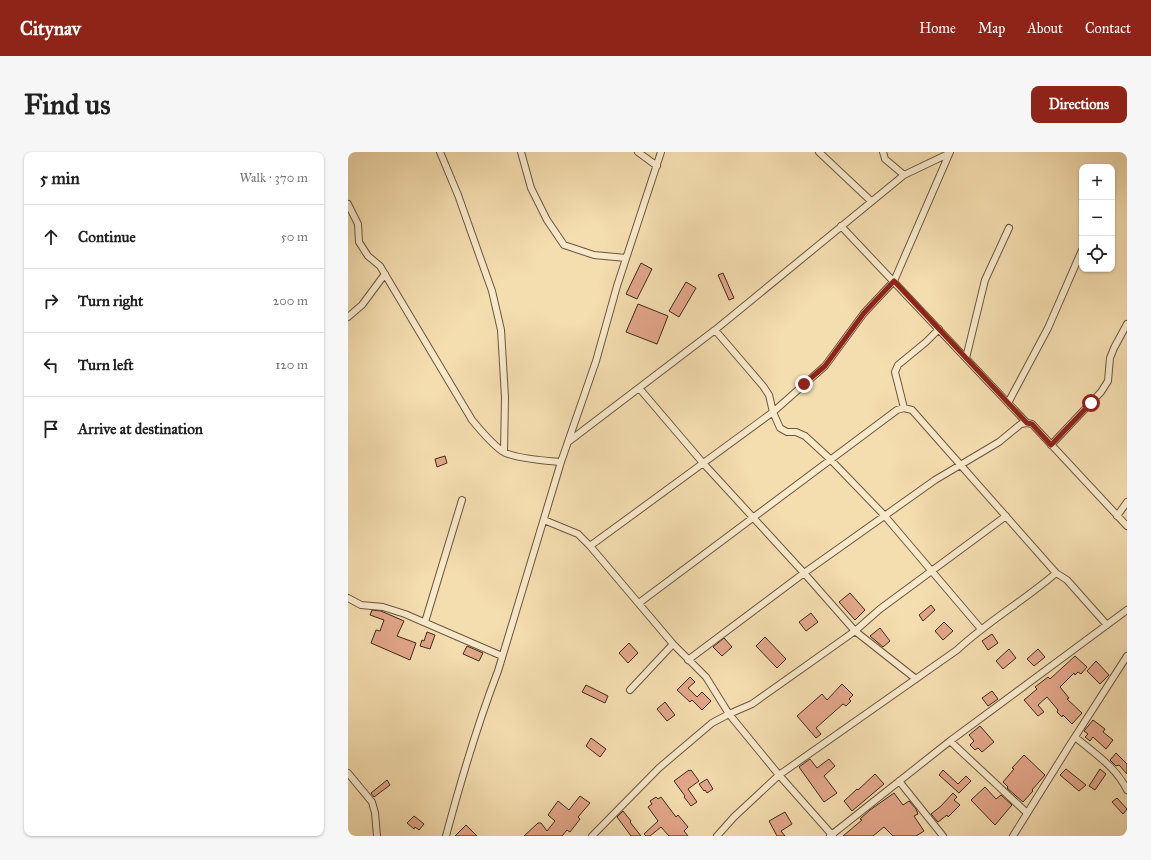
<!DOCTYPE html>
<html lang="en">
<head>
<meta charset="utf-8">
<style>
  :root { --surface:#fff; --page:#f6f6f6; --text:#222; --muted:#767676; --line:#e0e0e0; --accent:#8f2418 }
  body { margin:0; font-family:"IM FELL Great Primer",serif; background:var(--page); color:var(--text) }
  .controls { position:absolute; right:12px; top:12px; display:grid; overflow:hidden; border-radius:8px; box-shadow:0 1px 3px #0004 }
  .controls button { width:36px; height:36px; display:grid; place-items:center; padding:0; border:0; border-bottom:1px solid var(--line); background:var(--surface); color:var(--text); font:20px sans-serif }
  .stop { position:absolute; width:12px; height:12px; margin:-9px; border:3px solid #8f2418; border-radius:50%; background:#fff }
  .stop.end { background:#8f2418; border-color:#fff; box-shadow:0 1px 4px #0008 }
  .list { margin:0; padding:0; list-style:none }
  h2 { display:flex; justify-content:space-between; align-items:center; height:52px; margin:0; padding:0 16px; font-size:17px }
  h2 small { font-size:13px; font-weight:400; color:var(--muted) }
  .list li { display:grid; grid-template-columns:26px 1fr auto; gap:12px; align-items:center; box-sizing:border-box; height:64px; padding:0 16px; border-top:1px solid var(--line) }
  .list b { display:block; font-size:15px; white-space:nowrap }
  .list em { font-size:13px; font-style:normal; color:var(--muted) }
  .icon { flex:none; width:22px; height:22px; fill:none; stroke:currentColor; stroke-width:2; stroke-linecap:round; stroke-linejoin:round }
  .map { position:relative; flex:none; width:779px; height:684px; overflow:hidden; border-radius:8px }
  header { display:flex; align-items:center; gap:24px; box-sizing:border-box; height:56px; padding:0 20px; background:var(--accent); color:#fff }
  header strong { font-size:19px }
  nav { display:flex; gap:22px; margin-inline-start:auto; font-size:14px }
  .intro { display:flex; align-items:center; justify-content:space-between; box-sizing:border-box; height:96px; padding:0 24px }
  h1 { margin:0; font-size:28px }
  .button { padding:10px 18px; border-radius:8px; background:var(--accent); color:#fff; font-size:14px; font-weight:700 }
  main { display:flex; gap:24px; padding:0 24px }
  aside { flex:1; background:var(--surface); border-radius:8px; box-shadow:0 1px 3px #0004 }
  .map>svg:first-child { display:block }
  .building { fill:#e3a68a; stroke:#3c2a19 }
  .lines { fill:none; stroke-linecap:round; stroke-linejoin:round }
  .street-casing { stroke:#6a573e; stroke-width:8 }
  .street { stroke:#f8e9cb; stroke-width:6 }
  .route { stroke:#8f2418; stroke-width:5 }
</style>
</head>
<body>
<header>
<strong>Citynav</strong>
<nav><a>Home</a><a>Map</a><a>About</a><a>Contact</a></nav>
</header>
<div class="intro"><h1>Find us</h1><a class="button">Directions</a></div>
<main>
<aside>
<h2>5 min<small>Walk · 370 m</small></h2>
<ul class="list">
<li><svg class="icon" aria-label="ahead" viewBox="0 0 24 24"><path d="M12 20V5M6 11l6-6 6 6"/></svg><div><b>Continue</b></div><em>50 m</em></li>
<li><svg class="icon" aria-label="right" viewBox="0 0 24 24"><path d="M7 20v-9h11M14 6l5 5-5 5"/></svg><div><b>Turn right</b></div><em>200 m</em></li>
<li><svg class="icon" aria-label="left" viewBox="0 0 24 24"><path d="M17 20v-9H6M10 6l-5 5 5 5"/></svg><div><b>Turn left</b></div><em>120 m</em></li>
<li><svg class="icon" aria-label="arrive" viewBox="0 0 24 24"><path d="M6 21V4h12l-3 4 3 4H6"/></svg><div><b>Arrive at destination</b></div></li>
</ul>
</aside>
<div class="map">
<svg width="779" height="684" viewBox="0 0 779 684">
  <rect width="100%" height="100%" fill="#f4ddaf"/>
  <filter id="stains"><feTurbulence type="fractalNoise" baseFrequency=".005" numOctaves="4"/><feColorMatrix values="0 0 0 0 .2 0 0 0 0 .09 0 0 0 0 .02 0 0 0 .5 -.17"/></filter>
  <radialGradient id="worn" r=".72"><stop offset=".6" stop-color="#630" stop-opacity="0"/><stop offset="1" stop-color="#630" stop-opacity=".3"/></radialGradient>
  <path class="building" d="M293 111 304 117 289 147 278 142Z
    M375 121 386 146 381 148 370 123Z
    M338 130 348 136 331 165 321 159Z
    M290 152 320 164 309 192 278 180Z
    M97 304 99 311 89 315 87 307Z
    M502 441 517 458 507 468 491 450Z
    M583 453 587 458 575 469 571 463Z
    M24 458 33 459 56 469 49 484 68 491 62 508 23 491 28 478 32 479 36 468 22 463Z
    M463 461 470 470 458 479 451 470Z
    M596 470 605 479 595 488 587 479Z
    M532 476 542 489 535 495 522 484Z
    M79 480 87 483 82 497 72 494 74 488 76 489Z
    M644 482 650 491 640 498 634 489Z
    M417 485 438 507 429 516 408 494Z
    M376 486 384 495 374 504 365 495Z
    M281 491 290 501 280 511 271 501Z
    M119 494 135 501 131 509 115 502Z
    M661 497 668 506 655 517 648 509Z
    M690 497 697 505 686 514 679 507Z
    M727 504 739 515 733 522 730 520 727 523 726 521 712 535 721 546 719 547 734 561 724 572 715 563 714 565 709 560 710 558 699 545 690 553 696 560 690 564 676 548 689 537 687 535 700 525 702 527Z
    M748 509 761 523 752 532 739 519Z
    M342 525 347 530 340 536 349 545 354 540 363 549 354 558 344 548 342 550 329 538Z
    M494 532 505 543 501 547 503 549 498 554 495 552 468 576 473 582 468 586 449 564 474 542 479 548Z
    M238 533 260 544 257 551 234 540Z
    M644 539 650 547 640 554 634 546Z
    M317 550 327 563 319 569 309 557Z
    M745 568 757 577 755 580 765 588 758 597 745 585 742 589 737 585 740 582 736 579Z
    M632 574 646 590 634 600 630 596 627 598 622 593 626 589 621 583Z
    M243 586 258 597 252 605 238 594Z
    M768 601 779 612V622L771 613 768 614 762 608Z
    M676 603 697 623 684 638 685 639 675 650 659 636 660 635 655 630 666 617 664 616Z
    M462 607 469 616 481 607 487 614 476 624 489 641 476 650 451 615Z
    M718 617 738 633 731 639 712 623Z
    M752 617 758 622 747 638 741 634Z
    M341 618V619L343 618 351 629 340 637 349 650 343 654 336 645 337 644 326 629Z
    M595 618 610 632 618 624 623 629 611 641 591 623Z
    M527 622 536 632 504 659 496 649 509 637 510 638Z
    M359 627 365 637 359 641 357 638 356 639 351 632Z
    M39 628 42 633 26 645 23 641Z
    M637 635 648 647 653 643 664 653 647 673 623 648Z
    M546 641 555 653 561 649 568 657 570 662 566 664 576 679 568 684H545L536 675 525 684H495L514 668 512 667 522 658Z
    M605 641 609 645 606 648 612 653 600 665 599 663 590 670 583 662 593 654Z
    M232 644 242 651 230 665 232 667 222 680 219 678 214 684H176L190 671H193L199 679 207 669 200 663 210 649 221 658Z
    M308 645 310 647 313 645 328 665 330 663 340 675 336 679 340 684H321L313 675 302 684H298L296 682 310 669 300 655 304 652 302 649Z
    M769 646 779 657 775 662 764 650Z
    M275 659 283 669 282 670 293 684H283L269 665Z
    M437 660 444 672 433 679 437 684H429L421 669Z
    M66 664 76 672 71 678 67 675 66 677 59 671Z
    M118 673 129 684H107Z"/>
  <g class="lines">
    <defs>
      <path id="street" d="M92 0 110 43 144 139 153 178 157 245 156 300
        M173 0 183 36 199 68 216 93 246 103 278 106
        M290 0 309 14
        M471 0 523 49
        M535 0 537 7 556 23
        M0 52 10 72 11 90 20 104 32 114 124 268C133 279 143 291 154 299 164 306 200 309 213 310
        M493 74 679 271
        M0 165 14 153 37 122
        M367 178 415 234 421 243 425 260 432 276 439 280H448L457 284 482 307 536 363 633 477
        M618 206 637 128 661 76
        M291 236 355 311 456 421 507 479 568 527
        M660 251 700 176 734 98
        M556 256 547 220 550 213 578 190 591 177
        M220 290 367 178 556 23 600 2
        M703 293 753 240 760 229 762 206 766 196 779 172
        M769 364 779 350
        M196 368 230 382 242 394 325 492 358 525 381 562 404 552 507 479 532 457 658 364
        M242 394 425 260 477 214 516 161 546 129 602 0
        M0 446 13 453 35 455 57 462 154 504
        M291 451 549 258 556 256 564 258 708 421 719 428 759 473
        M77 470 114 348
        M340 508 456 421 587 328 651 290 673 272 679 271 684 272 779 374
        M282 538 325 492
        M727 585C746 601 768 615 779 638
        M602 589 679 661
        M0 621 24 650 27 661 29 684
        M551 629 595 684
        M98 684C113 628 129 573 150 519L213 310 248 209 269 134 313 0
        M244 684 311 616 364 571 381 562 431 623 609 498C640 469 677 448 708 421
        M369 684 386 665 431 623 485 684
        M482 684 602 589 779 458
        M665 684 723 591 779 504"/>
    </defs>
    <use href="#street" class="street-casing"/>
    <use href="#street" class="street"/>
  </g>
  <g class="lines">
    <path class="route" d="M456 232 477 214 516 161 546 129 679 271 684 272 703 293 743 251"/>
  </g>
  <rect width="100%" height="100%" filter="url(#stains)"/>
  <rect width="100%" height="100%" fill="url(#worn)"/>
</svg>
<div class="controls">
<button>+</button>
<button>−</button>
<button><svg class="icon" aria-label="locate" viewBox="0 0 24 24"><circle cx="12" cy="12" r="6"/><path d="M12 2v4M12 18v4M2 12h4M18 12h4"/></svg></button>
</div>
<div class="stop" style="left:743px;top:251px"></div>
<div class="stop end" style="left:456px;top:232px"></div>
</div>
</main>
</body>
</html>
